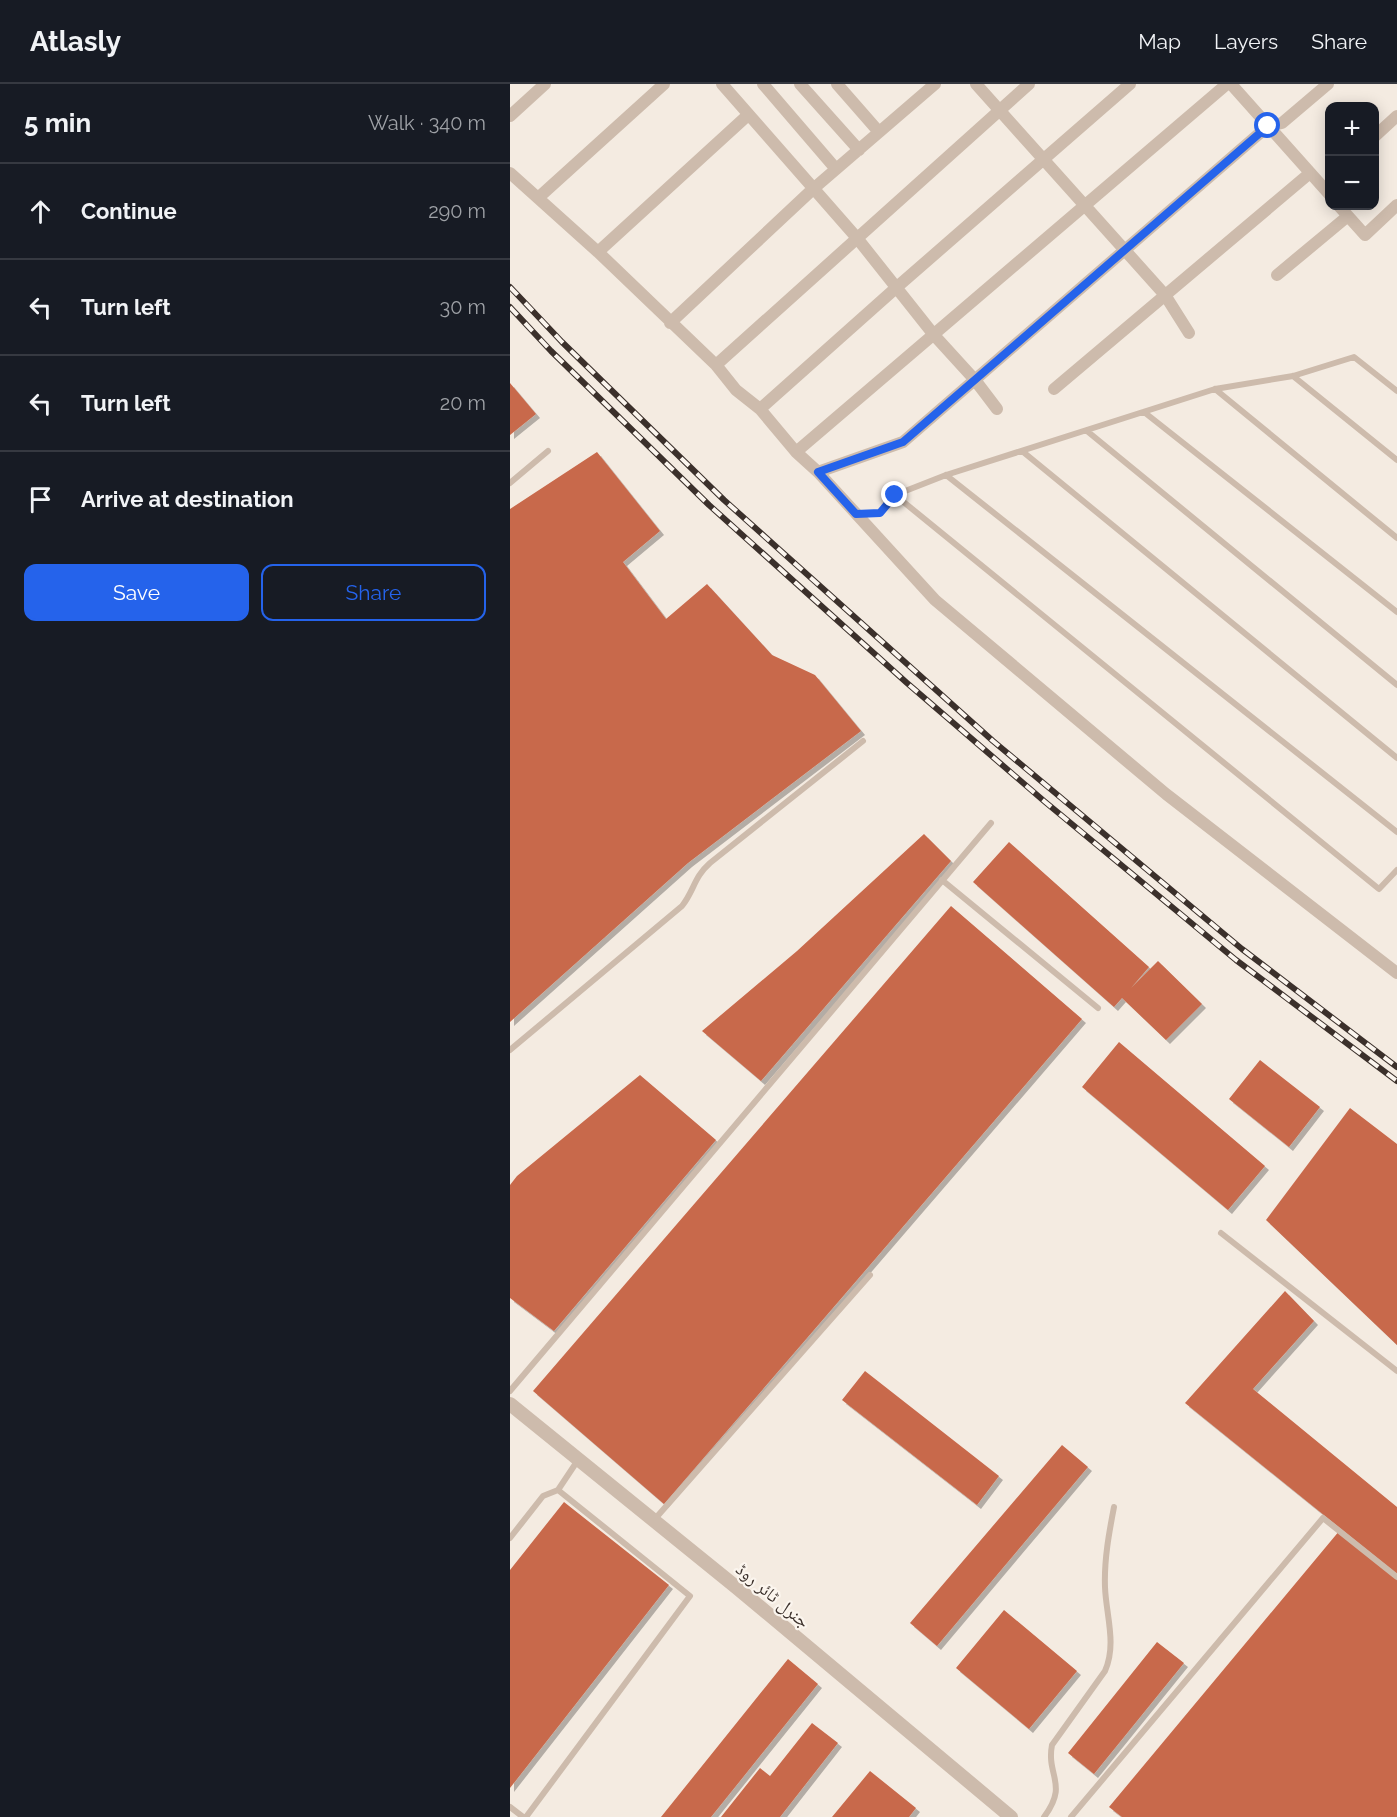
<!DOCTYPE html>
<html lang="en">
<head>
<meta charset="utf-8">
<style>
  :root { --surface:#171b24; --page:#20242c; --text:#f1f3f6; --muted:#9ea1a6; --line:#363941; --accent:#2563eb }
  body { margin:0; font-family:Raleway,"Noto Naskh Arabic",sans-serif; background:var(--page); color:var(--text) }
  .controls { position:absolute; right:18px; top:18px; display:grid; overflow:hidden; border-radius:12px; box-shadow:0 3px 15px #0003 }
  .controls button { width:54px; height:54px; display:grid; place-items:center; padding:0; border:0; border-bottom:2px solid var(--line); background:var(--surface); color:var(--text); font:30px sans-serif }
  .stop { position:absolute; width:18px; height:18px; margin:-14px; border:4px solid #2563eb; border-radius:50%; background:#fff }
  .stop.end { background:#2563eb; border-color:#fff; box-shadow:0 2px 6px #0008 }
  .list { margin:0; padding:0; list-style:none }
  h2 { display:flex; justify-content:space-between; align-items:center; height:78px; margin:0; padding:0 24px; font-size:26px }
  h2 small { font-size:20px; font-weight:400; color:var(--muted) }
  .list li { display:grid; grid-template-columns:39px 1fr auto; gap:18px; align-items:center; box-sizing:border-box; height:96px; padding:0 24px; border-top:2px solid var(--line) }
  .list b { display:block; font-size:22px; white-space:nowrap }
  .list em { font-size:20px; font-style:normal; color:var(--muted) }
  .actions { display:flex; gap:12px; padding:18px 24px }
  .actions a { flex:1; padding:14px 0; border:2px solid var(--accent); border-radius:12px; text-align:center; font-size:21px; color:var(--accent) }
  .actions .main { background:var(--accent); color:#fff }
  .icon { flex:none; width:33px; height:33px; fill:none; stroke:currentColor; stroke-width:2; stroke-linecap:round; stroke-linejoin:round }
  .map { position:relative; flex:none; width:887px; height:1733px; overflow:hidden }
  header { display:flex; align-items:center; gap:36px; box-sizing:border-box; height:84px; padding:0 30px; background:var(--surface); border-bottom:2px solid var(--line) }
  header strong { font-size:28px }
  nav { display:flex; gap:33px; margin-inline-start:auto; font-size:21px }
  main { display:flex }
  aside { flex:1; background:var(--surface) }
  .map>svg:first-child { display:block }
  .building { fill:#c8694b; filter:url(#shadow) }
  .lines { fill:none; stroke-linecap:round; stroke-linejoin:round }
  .service { stroke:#cdbbac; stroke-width:6 }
  .minor { stroke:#cdbbac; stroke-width:12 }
  .tertiary { stroke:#cdbbac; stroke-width:14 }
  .rail-casing { stroke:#3b302b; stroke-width:6 }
  .rail { stroke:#fbf5ee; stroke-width:4; stroke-dasharray:11; stroke-linecap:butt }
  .route { stroke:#2563eb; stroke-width:8 }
  .labels { text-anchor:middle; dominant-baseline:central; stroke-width:4.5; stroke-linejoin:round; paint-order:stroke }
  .street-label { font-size:18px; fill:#3b302b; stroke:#fbf5ee }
</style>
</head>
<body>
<header>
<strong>Atlasly</strong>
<nav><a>Map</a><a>Layers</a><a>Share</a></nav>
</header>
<main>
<aside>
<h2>5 min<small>Walk · 340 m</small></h2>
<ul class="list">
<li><svg class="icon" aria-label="ahead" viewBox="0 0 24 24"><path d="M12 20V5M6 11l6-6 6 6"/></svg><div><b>Continue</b></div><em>290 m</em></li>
<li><svg class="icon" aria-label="left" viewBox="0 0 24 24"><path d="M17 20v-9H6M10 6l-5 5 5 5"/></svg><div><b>Turn left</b></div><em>30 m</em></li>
<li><svg class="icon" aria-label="left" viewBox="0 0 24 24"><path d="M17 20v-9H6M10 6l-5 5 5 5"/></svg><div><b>Turn left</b></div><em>20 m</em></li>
<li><svg class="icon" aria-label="arrive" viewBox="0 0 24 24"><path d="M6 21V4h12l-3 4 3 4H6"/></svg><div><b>Arrive at destination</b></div></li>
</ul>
<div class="actions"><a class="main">Save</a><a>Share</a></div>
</aside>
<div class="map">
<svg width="887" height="1733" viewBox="0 0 887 1733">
  <defs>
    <filter id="shadow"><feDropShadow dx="4" dy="4" stdDeviation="0" flood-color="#0004"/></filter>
  </defs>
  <rect width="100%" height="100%" fill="#f4ebe1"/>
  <path class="building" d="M0 299 26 330 0 351Z
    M87 368 150 447 113 478 156 535 197 500 262 571 305 591 351 647 178 779 0 938V425Z
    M414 750 441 777 251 997 192 947 287 867Z
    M499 758 639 883 621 904 648 877 692 920 656 956 612 914 604 923 463 798Z
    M441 822 572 935 154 1420 23 1307Z
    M609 958 755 1082 718 1126 572 1003Z
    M750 976 810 1023 779 1063 719 1015Z
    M130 991 206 1056 44 1247 0 1214V1101L7 1092Z
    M840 1024 887 1060V1261L756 1136Z
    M775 1207 804 1237 743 1305 887 1423V1490L675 1319Z
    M355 1287 489 1392 467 1421 332 1316Z
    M552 1361 578 1383 427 1562 400 1539Z
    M54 1418 159 1501 0 1704V1486Z
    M830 1446 887 1493V1733H612L599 1723Z
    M494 1526 567 1587 519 1645 446 1584Z
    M647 1558 674 1579 584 1690 558 1669Z
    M278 1575 308 1600 201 1733H151Z
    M302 1639 328 1659 270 1733H211L250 1684 260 1692Z
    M360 1687 406 1724 399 1733H322Z"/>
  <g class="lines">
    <path class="service" d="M783 292 887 376
      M705 305 887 454
      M634 328 887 528
      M577 347 887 601
      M512 367 887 674
      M436 391 887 748
      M0 399 38 367
      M385 411 869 805 887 786
      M346 430 370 429 385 411 436 391 705 305 783 292 844 273 887 307
      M432 796 588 924
      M0 966 172 822C184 807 184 793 200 779L353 657
      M711 1149 887 1287
      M0 1307 481 739
      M144 1436 360 1191
      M0 1454 33 1412 48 1406 68 1376
      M0 1723 13 1733
      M16 1733 180 1512 48 1406
      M534 1733C559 1700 536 1692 542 1661L595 1587C607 1560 596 1531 595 1503 594 1476 599 1449 604 1423
      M561 1733 813 1434 887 1493"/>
    <path class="minor" d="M212 0 347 154 424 251 465 296 487 325
      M253 0 326 85
      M290 0 349 66
      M327 0 369 48
      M466 0 655 211 679 249
      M721 0 820 111
      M0 32 35 0
      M864 53 887 32
      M0 89 88 168 206 281 226 306 250 325 286 368 308 388 425 516 656 710 887 889
      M28 114 154 0
      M829 122 855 151 887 121
      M88 168 238 31
      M767 191 838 132
      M160 239 303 105 425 0
      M206 281 519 0
      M544 305 800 89
      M250 325 387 203 620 0
      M286 368 717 0
      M308 388 393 358 758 42 772 39 818 0"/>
    <path class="tertiary" d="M0 1320 226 1503 501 1733"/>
    <defs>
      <path id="rail" d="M0 203 52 258 214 416 483 657 732 865 887 983
        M0 223 41 267 199 421 397 599 534 717 726 876 887 997"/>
    </defs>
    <use href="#rail" class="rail-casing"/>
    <use href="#rail" class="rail"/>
  </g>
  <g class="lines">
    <path class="route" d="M385 411 370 429 346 430 308 388 393 358 758 42"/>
  </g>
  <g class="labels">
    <g class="street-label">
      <text transform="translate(263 1511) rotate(40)">جنرل ٹائر روڈ</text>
    </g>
  </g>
</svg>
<div class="controls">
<button>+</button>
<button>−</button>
</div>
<div class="stop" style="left:758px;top:42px"></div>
<div class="stop end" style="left:385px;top:411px"></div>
</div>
</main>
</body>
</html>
